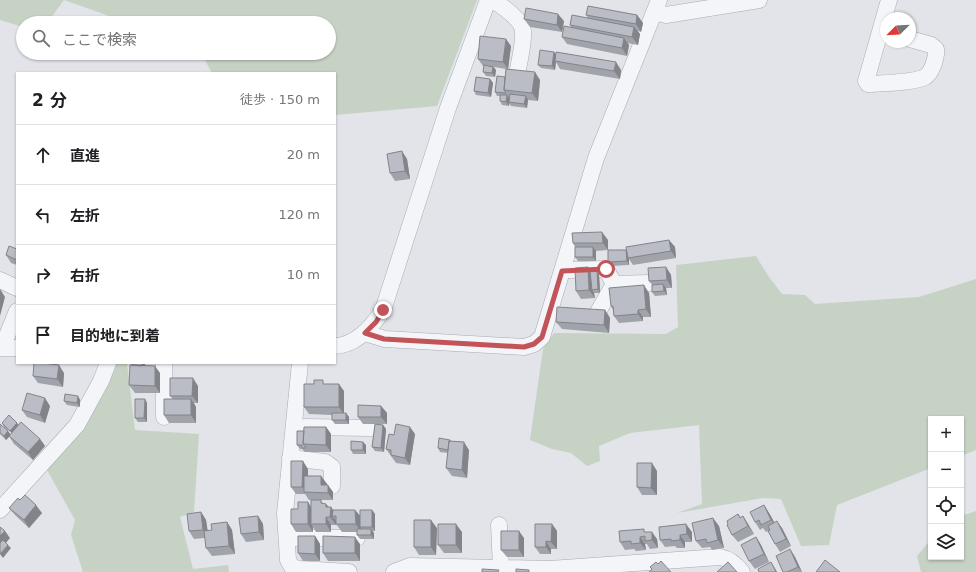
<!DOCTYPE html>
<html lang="ja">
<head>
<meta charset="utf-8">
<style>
  :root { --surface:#fff; --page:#f2f2f2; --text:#202124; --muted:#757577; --line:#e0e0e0 }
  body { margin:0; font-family:"DejaVu Sans","Noto Sans JP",sans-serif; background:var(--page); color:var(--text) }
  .controls { position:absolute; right:12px; bottom:12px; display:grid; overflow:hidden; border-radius:0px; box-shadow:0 1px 3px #0004 }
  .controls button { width:36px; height:36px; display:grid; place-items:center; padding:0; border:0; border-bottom:1px solid var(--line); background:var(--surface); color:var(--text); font:20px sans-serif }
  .compass { position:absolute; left:880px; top:12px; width:36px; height:36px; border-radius:50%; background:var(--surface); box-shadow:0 1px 3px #0004; rotate:246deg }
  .stop { position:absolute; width:12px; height:12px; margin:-9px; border:3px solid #c25358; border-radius:50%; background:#fff }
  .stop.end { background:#c25358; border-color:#fff; box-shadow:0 1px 4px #0008 }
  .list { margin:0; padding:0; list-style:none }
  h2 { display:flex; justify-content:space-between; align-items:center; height:52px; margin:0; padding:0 16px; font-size:17px }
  h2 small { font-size:13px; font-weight:400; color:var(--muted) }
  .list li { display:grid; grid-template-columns:26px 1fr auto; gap:12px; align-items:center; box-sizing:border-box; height:60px; padding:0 16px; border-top:1px solid var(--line) }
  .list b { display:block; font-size:15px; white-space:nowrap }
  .list em { font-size:13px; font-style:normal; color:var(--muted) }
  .icon { flex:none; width:22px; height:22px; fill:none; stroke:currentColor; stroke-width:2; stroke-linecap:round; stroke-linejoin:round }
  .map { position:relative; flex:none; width:976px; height:572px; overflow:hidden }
  .search { position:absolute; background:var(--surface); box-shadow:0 1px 3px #0004; left:16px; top:16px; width:320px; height:44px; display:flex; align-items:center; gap:10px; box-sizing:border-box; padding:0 14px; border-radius:22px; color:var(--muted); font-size:15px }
  .panel { position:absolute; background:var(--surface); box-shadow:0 1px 3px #0004; left:16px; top:72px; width:320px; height:292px; border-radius:0px }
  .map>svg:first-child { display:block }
  .green { fill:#c6d2c4 }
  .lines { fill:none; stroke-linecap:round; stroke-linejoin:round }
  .minor-casing { stroke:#a8abb3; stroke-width:17 }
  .minor { stroke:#f4f5f8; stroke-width:16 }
  .wall { fill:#a0a3a9 }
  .shaded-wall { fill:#82848a }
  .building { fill:#babdc5; stroke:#82848a }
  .route { stroke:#c25358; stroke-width:5 }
</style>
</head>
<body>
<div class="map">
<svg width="976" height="572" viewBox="0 0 976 572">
  <rect width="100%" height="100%" fill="#e2e4e9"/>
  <path class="green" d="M0 0H477L437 106 335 115V73H212L201 53H329V23H129L64 0 47 23H23V27L0 20Z
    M756 256 769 277 782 294 805 295 815 304 919 297 976 279V450L961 456V419H931V468L837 505 829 545 801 546 781 499 763 498 677 513 702 504 699 425 630 433 599 446 600 461 587 466 571 453 552 449 530 440 543 349 554 333 666 334 678 327 676 265Z
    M115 363H127L135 430 199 434 194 512 180 517 193 569 228 565 229 572H83L71 535 75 520 47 470 82 431Z
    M976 511V572H921L917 556 931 539V557H961V516Z"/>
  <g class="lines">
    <defs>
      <path id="minor" d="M493 0C502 6 522 20 523 31 524 41 520 59 518 69
        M889 0 866 81 868 84C882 83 913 83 925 77 932 73 937 57 936 49L931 45 910 39
        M655 12 666 15 759 0
        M569 270 606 269 614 284
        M0 280 17 288
        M614 284 649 283
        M598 312 614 284
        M365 333 385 339 524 347 534 344 542 337 596 158 659 0
        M335 346C356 345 372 327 383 310L448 108 488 0
        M0 348H17
        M2 348 17 311
        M300 363 285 513 288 560 292 567 300 569 349 572
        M164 417V363
        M305 427 371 428
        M290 458 325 462 332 467V486
        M0 510 77 425 101 381 108 363
        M499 525 501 568
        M295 538H357
        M394 572 410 566 550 569 720 557C730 559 736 564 742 572"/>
    </defs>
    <use href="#minor" class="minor-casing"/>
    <use href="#minor" class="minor"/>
  </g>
  <path class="wall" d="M586 15H637L643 23 641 32 638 31 640 34 638 45 627 43 629 45 627 56 567 44 562 37 571 28 570 25 588 18Z
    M524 19 564 21 562 32 530 27Z
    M511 46 508 69 540 80 538 101 528 100 527 108 511 106 509 103V106L502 105 500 101V96H497L495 92 505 77 506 69 494 67 496 70 495 77 486 76 483 72 484 66H483L478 59Z
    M554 52 556 55 621 70 620 79 560 69 556 62 555 70 541 68 538 65Z
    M490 79 493 83 491 97 476 95 474 91Z
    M407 159 410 179 395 181 390 173Z
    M608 240V250H626L669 240 675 247 676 258 633 265 629 259V265L611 266 608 262V250L596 251V261H578L575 257V247L573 243Z
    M17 249V265L11 263 6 255Z
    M666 267 671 275 672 288H666L667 295 655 296 652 292V285L649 281Z
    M590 271 599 274 600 293H594L595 298 581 299 576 291Z
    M649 293 651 317H643V321L619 323 614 316 613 310 611 306Z
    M605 310 610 318 609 333 562 329 556 322Z
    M132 363H145V366L160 373V393H135L129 385Z
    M64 373 63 387 38 383 33 376Z
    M326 384 344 391V413H346L349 417V424H335L332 420V415L309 414 304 407Z
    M198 386V403H194L196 407V423H169L164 415 173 399 170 396Z
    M78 396 80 400V407L67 405 64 401Z
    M145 399 147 403V422H138L135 418Z
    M50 406 45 423 27 417 22 410Z
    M381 406 387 413V424H375L383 425 386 429 384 452 375 451 372 447 375 424H363L358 417Z
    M2 423H17L18 425 40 439 45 446 33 460 14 444 9 436 6 440 0 434V424L11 435 12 433 4 427Z
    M326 427 331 434V452H305L302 449H300L297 445 304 431Z
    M415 434 410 465 396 463 386 449 394 435Z
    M450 440 451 441 469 450 467 478 452 476 446 468 448 453 440 452 438 448Z
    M363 442 366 445V454H353L351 450Z
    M308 469V476H321L327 484V485L333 492V500H309L305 494H296L291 487Z
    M657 471V495H642L637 487Z
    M20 500 42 513 29 528 15 515 9 508Z
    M321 500 323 504H326L328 507H331L333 510H355L360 516 372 510 375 514V531H372L374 533V539H360L357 535V532H342L336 524V521V525H331V532H316L313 527V532H296L291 524 298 509 311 507Z
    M764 505 769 513 774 522 782 528 791 546 780 552 775 544 768 531 766 532 763 528 760 530 755 522Z
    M201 512 206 520 208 531 212 530 227 522 232 530 235 554 212 556 206 548 205 538 194 539 189 531Z
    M738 514 741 518 743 516 748 524 754 534 738 542 732 535 728 524Z
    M258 516 263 524 264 540 246 542 241 534Z
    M552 524 557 531V549H551V554H540L535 547Z
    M719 526 724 548 712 550 710 547 702 548 696 541Z
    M437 528 436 555H419L414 547Z
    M462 532V553H444L438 545Z
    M646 532 657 539 658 548 650 549 647 544H645L646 550 636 551 634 549 625 550 620 542Z
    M692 532V542H685V548H677L675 546 665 547 660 540Z
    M315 536 320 544V561H303L298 553Z
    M756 537 761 545 769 562 755 569 749 561Z
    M524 538V557H507L501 550Z
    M360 544V561H328L323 553Z
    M790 549 795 557 802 572H783Z"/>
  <path class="shaded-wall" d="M558 14 564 21 562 32 557 25Z
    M637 15 643 23 641 32 636 24Z
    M634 27 640 34 638 45 632 37Z
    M624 38 629 45 627 56 622 48Z
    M506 39 511 46 508 69 503 62Z
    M554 52 557 56 555 61 556 62 555 70 552 66Z
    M616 62 621 70 620 79 614 71Z
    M493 67 496 70 495 77 492 73Z
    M535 72 540 80 538 101 532 93Z
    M490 79 493 83 491 97 488 93Z
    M507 95 510 99 509 106 506 102Z
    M526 96 528 100 527 108 524 104Z
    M402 151 407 159 410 179 405 171Z
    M602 232 608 240V250L603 243Z
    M669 240 675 247 676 258 671 251Z
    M593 247 596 251V261L593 257Z
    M626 250 629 257 628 258 629 259V265L627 261Z
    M588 267 593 275 592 290 594 293 595 298 589 290Z
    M666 267 671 275 672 288 667 280Z
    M597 271 599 274 600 293 598 289Z
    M663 284 666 288 667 295 664 291Z
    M644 285 649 293 651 317 646 309Z
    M0 289 5 297 0 316Z
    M605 310 610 318 609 333 604 325Z
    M638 310 643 317V321L638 314Z
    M142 363H145V370L142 367Z
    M59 365 64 373 63 387 57 379Z
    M155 366 160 373V393L155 386Z
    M193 378 198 386V403L192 396Z
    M339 384 344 391V415L339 407Z
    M78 396 80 400V407L77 403Z
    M45 398 50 406 45 423 40 415Z
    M145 399 147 403V422L144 418Z
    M191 399 196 407V423L191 415Z
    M381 406 387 413V424L381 417Z
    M346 413 349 417V424L346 420Z
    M17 423 20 427 13 434 10 431Z
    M383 425 386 429 384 452 381 448Z
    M326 427 331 434V452L326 445Z
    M410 427 415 434 410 465 405 458Z
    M8 431 11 435 6 440 4 436Z
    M40 439 45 446 33 460 28 452Z
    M363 442 366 445V454L363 450Z
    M464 442 469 450 467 478 462 470Z
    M303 461 308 469V492H306L302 487Z
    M652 463 657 471V495L651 488Z
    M321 476 327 484V492L321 485Z
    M328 485 333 492V500L328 493Z
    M308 502 313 510 311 524 313 527V532L308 524Z
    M326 504 331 510V507L336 515 332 516 336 521V525L330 517 326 507Z
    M36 505 42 513 29 528 24 520Z
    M764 505 769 513 777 527 771 520Z
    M355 510 361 517 360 527 361 528V532L356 524Z
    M372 510 375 514V531L372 527Z
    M201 512 206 520 208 537 203 530Z
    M258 516 263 524 264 540 259 532Z
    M743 516 748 524 754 534 748 526Z
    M326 517 331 525V532L326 524Z
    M713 518 719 526 724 548 718 540Z
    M431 520 437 528 436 555 431 547Z
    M777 521 782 528 791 546 786 539Z
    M227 522 232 530 235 554 229 546Z
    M456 524 462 532V553L456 545Z
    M552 524 557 531V549L551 542Z
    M686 524 692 532V542L687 534Z
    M371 529 374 533V539L371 535Z
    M5 531 10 538 0 550V536Z
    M519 531 524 538V557L519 550Z
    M652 532 657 539 658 548 652 540Z
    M680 535 685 542V548L680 540Z
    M315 536 320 544V561L315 554Z
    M355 537 360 544V561L355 553Z
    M640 537 645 544 646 550 640 543Z
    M756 537 761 545 769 562 764 554Z
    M546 541 551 549V554L546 547Z
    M8 545 11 548 3 558 0 554Z
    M790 549 795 557 802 572 798 567Z
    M771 562 776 570 777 572H776Z"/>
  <path class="building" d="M588 6 637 15 636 24 586 15Z
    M526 8 558 14 557 25 524 19Z
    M572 15 634 27 632 37 570 25Z
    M564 26 624 38 622 48 562 37Z
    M480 36 506 39 503 62 478 59Z
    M540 50 554 52 552 66 538 65Z
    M556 52 616 62 614 71 555 61Z
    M484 65 493 67 492 73 483 72Z
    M506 69 535 72 532 93 504 90Z
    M497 76 505 77 504 90 506 93 495 92Z
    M476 77 490 79 488 93 474 91Z
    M510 94 526 96 524 104 509 102Z
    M500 95H507L506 102 500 101Z
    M402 151 405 171 390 173 387 154Z
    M602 232 603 243H573L572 233Z
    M669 240 671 251 628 258 626 247Z
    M9 246 17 249V260L6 255Z
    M575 247H593V257H575Z
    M608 250H626L627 261 608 262Z
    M588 267 589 290 576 291 575 268Z
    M666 267 667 280 649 281 648 268Z
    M590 271H597L598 289 592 290Z
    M663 284 664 291 652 292V285Z
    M644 285 646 309 638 310V314L614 316 613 306H611L609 288Z
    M557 307 605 310 604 325 556 322Z
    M34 363H42L59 365 57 379 33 376Z
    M132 363H142V366L132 365Z
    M130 365 155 366V386L129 385Z
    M170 378H193L192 396H170Z
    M314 380H323V384H339V407H304V384H314Z
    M27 393 45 398 40 415 22 410Z
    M65 394 78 396 77 403 64 401Z
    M135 399H145L144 418H135Z
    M164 399H191V415H164Z
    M358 405 381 406V417H358Z
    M332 413H346V420H332Z
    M9 415 17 423 10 431 2 423Z
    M21 422 40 439 28 452 9 436Z
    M0 424 8 431 4 436 0 433Z
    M375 424 383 425 381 448 372 447Z
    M396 424 410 427 405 458 391 455V450L386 449 389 434 394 435Z
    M304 427H326V445L303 444Z
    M297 431H304L303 444 306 448H302V445H297Z
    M439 438 450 440V441H449L448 450 438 448Z
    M351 441 363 442V450H351Z
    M449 441 464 442 462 470 446 468Z
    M291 461H303L302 487H291Z
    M637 463H652L651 488 637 487Z
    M304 476H321V485H328V493L304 492Z
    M25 495 36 505 24 520 9 508 18 498 20 500Z
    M311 500H321V503L326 504V507H331L330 517H326V524H311Z
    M298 502H308V524H291V509H298Z
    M764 505 771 520 761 525 759 520 755 522 750 512Z
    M333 510H355L356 524H336V516H332Z
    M360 510H372V527H360Z
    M201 512 203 530 189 531 187 514Z
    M738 514 740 518 743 516 748 526 732 535 727 525 728 524 727 521Z
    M258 516 259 532 241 534 239 518Z
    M713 518 718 540 707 543 706 539 696 541 692 523Z
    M414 520H431V547H414Z
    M777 521 786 539 775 544 768 531 770 530 768 526Z
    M227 522 229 546 206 548 204 531 212 530 211 524Z
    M438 524H456V545H438Z
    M535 524H552L551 542 546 541V547H535Z
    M686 524 687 534 680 535V540L671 541V539L660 540 659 527Z
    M0 527 5 531 0 536Z
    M357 529H371V535H357Z
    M644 529V532H652V540L645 541V536L640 537V543L631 544V541L620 542 619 531Z
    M501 531H519V550H501Z
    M298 536H315V554L298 553Z
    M323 536 355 537V553H323Z
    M756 537 764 554 749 561 741 545Z
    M3 540 8 545 0 554V543Z
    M790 549 798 567 787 572H783L776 556Z
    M825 560 840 572H816Z
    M661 561 671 572H649L652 569 650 567 656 562 658 564Z
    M728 562 737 572H717Z
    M771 562 776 572H759L758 569Z
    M482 569 499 570 498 572H482Z
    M516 569 529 570V572H516Z"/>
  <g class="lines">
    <path class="route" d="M383 310 376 322 365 333 384 339 524 347 534 344 542 337 562 271 606 269"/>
  </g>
</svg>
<div class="controls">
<button>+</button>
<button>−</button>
<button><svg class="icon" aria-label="locate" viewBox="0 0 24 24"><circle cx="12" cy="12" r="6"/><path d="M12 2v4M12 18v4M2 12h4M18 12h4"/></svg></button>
<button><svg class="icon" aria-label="layers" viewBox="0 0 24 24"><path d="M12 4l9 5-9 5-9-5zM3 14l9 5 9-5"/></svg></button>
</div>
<svg class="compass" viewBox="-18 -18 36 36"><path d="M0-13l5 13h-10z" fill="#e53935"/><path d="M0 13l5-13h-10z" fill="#757577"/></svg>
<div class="stop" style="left:606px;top:269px"></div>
<div class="stop end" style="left:383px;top:310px"></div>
<div class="search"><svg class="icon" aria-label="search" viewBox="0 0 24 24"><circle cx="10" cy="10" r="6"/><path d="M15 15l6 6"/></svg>ここで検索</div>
<section class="panel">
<h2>2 分<small>徒歩 · 150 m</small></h2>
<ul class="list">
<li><svg class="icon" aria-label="ahead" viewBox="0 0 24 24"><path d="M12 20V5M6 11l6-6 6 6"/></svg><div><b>直進</b></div><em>20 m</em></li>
<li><svg class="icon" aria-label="left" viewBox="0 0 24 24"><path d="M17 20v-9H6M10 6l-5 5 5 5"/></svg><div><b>左折</b></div><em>120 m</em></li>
<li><svg class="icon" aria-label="right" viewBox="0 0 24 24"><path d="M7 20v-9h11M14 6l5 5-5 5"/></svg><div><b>右折</b></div><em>10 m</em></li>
<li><svg class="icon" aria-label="arrive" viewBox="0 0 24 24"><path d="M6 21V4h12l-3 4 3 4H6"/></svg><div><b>目的地に到着</b></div></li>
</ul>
</section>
</div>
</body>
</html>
